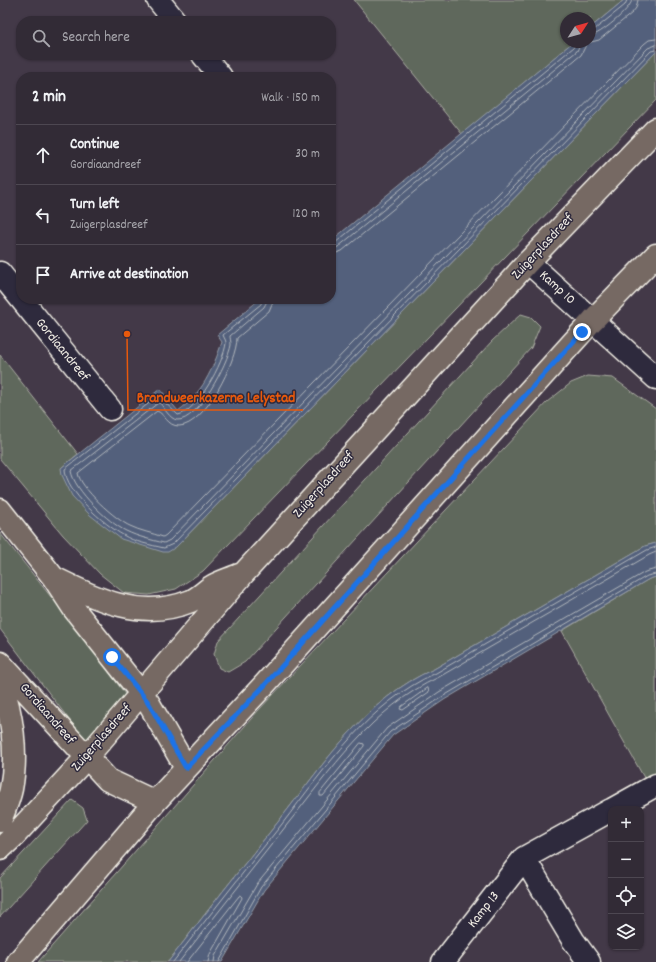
<!DOCTYPE html>
<html lang="en">
<head>
<meta charset="utf-8">
<style>
  :root { --surface:#322b36; --page:#3d3742; --text:#f1f3f6; --muted:#a8a7ad; --line:#4d4751 }
  body { margin:0; font-family:Dekko,sans-serif; background:var(--page); color:var(--text) }
  .controls { position:absolute; right:12px; bottom:12px; display:grid; overflow:hidden; border-radius:8px; box-shadow:0 1px 3px #0004 }
  .controls button { width:36px; height:36px; display:grid; place-items:center; padding:0; border:0; border-bottom:1px solid var(--line); background:var(--surface); color:var(--text); font:20px sans-serif }
  .compass { position:absolute; left:560px; top:12px; width:36px; height:36px; border-radius:50%; background:var(--surface); box-shadow:0 1px 3px #0004; rotate:54deg }
  .stop { position:absolute; width:12px; height:12px; margin:-9px; border:3px solid #1a73e8; border-radius:50%; background:#fff }
  .stop.end { background:#1a73e8; border-color:#fff; box-shadow:0 1px 4px #0008 }
  .list { margin:0; padding:0; list-style:none }
  h2 { display:flex; justify-content:space-between; align-items:center; height:52px; margin:0; padding:0 16px; font-size:17px }
  h2 small { font-size:13px; font-weight:400; color:var(--muted) }
  .list li { display:grid; grid-template-columns:26px 1fr auto; gap:12px; align-items:center; box-sizing:border-box; height:60px; padding:0 16px; border-top:1px solid var(--line) }
  .list b { display:block; font-size:15px; white-space:nowrap }
  .list p { margin:0; font-size:13px; white-space:nowrap; color:var(--muted) }
  .list em { font-size:13px; font-style:normal; color:var(--muted) }
  .icon { flex:none; width:22px; height:22px; fill:none; stroke:currentColor; stroke-width:2; stroke-linecap:round; stroke-linejoin:round }
  .map { position:relative; flex:none; width:656px; height:962px; overflow:hidden }
  .search { position:absolute; background:var(--surface); box-shadow:0 1px 3px #0004; left:16px; top:16px; width:320px; height:44px; display:flex; align-items:center; gap:10px; box-sizing:border-box; padding:0 14px; border-radius:16px; color:var(--muted); font-size:15px }
  .panel { position:absolute; background:var(--surface); box-shadow:0 1px 3px #0004; left:16px; top:72px; width:320px; height:232px; border-radius:16px }
  .map>svg:first-child { display:block }
  .green { fill:#5f685b; stroke:#aaaca2 }
  .water { fill:#52617c; stroke:#939ba7 }
  .lines { fill:none; stroke-linecap:round; stroke-linejoin:round }
  .shore { stroke:#b3b7bd; stroke-width:1 }
  .minor-casing { stroke:#f4f1e8; stroke-width:25 }
  .major-casing { stroke:#f4f1e8; stroke-width:25 }
  .minor { stroke:#2f2a3d; stroke-width:22 }
  .major { stroke:#766964; stroke-width:22 }
  .route { stroke:#1a73e8; stroke-width:5 }
  .labels { text-anchor:middle; dominant-baseline:central; stroke-width:3; stroke-linejoin:round; paint-order:stroke }
  .street-label { font-size:14px; fill:#f4f1e8; stroke:#2f2a3d }
  .leader { fill:none; stroke:#e8590c; stroke-width:1.5 }
  .callout-dot { fill:#e8590c; stroke:#2f2a3d; stroke-width:1.5 }
  .callout-label { font-size:15px; text-anchor:middle; font-weight:bold; fill:#e8590c; stroke:#2f2a3d; stroke-width:3; stroke-linejoin:round; paint-order:stroke }
</style>
</head>
<body>
<div class="map">
<svg width="656" height="962" viewBox="0 0 656 962">
  <rect width="100%" height="100%" fill="#433948"/>
  <filter id="ink" filterUnits="userSpaceOnUse"><feTurbulence type="fractalNoise" baseFrequency=".025" numOctaves="2"/><feDisplacementMap in="SourceGraphic" scale="8" xChannelSelector="R" yChannelSelector="G"/><feConvolveMatrix kernelMatrix="1 2 1 2 8 2 1 2 1" color-interpolation-filters="sRGB"/></filter>
  <g filter="url(#ink)">
    <path class="green" d="M354 0H624L590 28V18H566V42H573L462 134Z
      M656 52V100L203 571 176 589 149 595 124 593 100 574 63 535 0 459V355L78 454 61 468 176 547Z
      M521 314 531 317 540 326 531 348 245 662 228 672 219 668 214 654 218 641 492 341Z
      M588 376 613 378 656 409V543L645 546 434 669C366 698 323 765 278 822 241 868 204 915 168 962H38L258 711 547 402 571 383Z
      M0 533 51 597 55 599 128 698 87 743 0 629Z
      M656 577V778L647 783 562 631 649 579Z
      M72 800 83 808 87 820 0 917V878Z"/>
    <path class="water" d="M624 0H656V52L176 547 168 552H163L121 539 90 515 72 496 62 475 61 468 160 389 178 411C202 394 213 369 222 342L217 335 260 299H331V241L573 42H590V28Z
      M656 543V577L649 579 444 700 393 735 264 890 222 962H168C204 915 241 868 278 822 323 765 366 698 434 669L645 546Z"/>
    <g class="lines">
      <path class="shore" d="M590 31 594 30 625 5 627 0
        M590 36C599 36 631 9 632 0
        M331 244 335 243 574 47 576 42
        M331 249 338 247 577 51 581 42
        M331 255 342 251 581 55 587 43 599 40 632 13 636 8 638 0
        M262 299 261 304 223 335C224 338 226 340 226 343 224 362 197 412 178 415L158 396 65 469C65 491 105 525 123 535 134 542 151 545 164 548L173 544 651 51 656 50
        M268 299 264 307 230 336C230 338 231 341 231 345 228 362 198 422 177 420 170 419 164 408 160 403H158L71 471C74 490 109 523 126 531 138 537 152 540 164 543L170 540 648 48 656 45
        M274 299 269 311 237 338C237 360 205 426 179 426 167 426 165 414 157 411L78 473C80 488 116 520 130 526 140 531 152 533 163 537L166 535 644 44 649 40 656 39
        M428 688 429 692 403 710 400 709 401 707Z
        M361 743 364 744V746L323 796H320V793Z
        M173 962C209 916 245 870 282 824 326 767 369 703 436 673L647 550 656 547
        M179 962C215 916 251 871 286 826 331 770 372 708 439 677L649 555 656 552
        M187 962 239 896 241 895 242 898 210 954 208 962
        M214 962 215 956 257 884 387 728 439 692 645 572 656 569
        M219 962 261 887 390 732 442 697 647 576 656 574"/>
      <defs>
        <path id="minor" d="M158 0 175 21
          M203 55 221 77
          M528 262 656 378
          M0 273 110 409
          M613 809 656 785
          M524 858 573 940 589 962
          M443 962 524 858 611 810"/>
        <path id="major" d="M0 510 53 577 74 609 148 702 186 768
          M54 578C99 600 141 621 191 601 198 598 204 592 211 587 219 582 230 579 239 575
          M0 663 108 780 155 802
          M0 679C12 713 18 753 11 789 9 799 4 811 0 821
          M0 849 13 837 86 758 244 573 528 262 656 129
          M18 962 155 802 264 685 593 320 656 255"/>
      </defs>
      <use href="#minor" class="minor-casing"/>
      <use href="#major" class="major-casing"/>
      <use href="#minor" class="minor"/>
      <use href="#major" class="major"/>
    </g>
  </g>
  <g class="lines" filter="url(#ink)">
    <path class="route" d="M112 657 148 702 186 768 264 686 582 332"/>
  </g>
  <g class="labels">
    <g class="street-label">
      <text transform="translate(543 247) rotate(-47)">Zuigerplasdreef</text>
      <text transform="translate(557 288) rotate(42)">Kamp 10</text>
      <text transform="translate(62 350) rotate(51)">Gordiaandreef</text>
      <text transform="translate(324 485) rotate(-48)">Zuigerplasdreef</text>
      <text transform="translate(47 714) rotate(49)">Gordiaandreef</text>
      <text transform="translate(102 738) rotate(-49)">Zuigerplasdreef</text>
      <text transform="translate(484 910) rotate(-52)">Kamp 13</text>
    </g>
  </g>
  <path class="leader" d="M127 334L128 410H303"/>
  <circle class="callout-dot" cx="127" cy="334" r="4"/>
  <g class="callout-label">
    <text x="216" y="402">Brandweerkazerne Lelystad</text>
  </g>
</svg>
<div class="controls">
<button>+</button>
<button>−</button>
<button><svg class="icon" aria-label="locate" viewBox="0 0 24 24"><circle cx="12" cy="12" r="6"/><path d="M12 2v4M12 18v4M2 12h4M18 12h4"/></svg></button>
<button><svg class="icon" aria-label="layers" viewBox="0 0 24 24"><path d="M12 4l9 5-9 5-9-5zM3 14l9 5 9-5"/></svg></button>
</div>
<svg class="compass" viewBox="-18 -18 36 36"><path d="M0-13l5 13h-10z" fill="#e53935"/><path d="M0 13l5-13h-10z" fill="#a8a7ad"/></svg>
<div class="stop" style="left:112px;top:657px"></div>
<div class="stop end" style="left:582px;top:332px"></div>
<div class="search"><svg class="icon" aria-label="search" viewBox="0 0 24 24"><circle cx="10" cy="10" r="6"/><path d="M15 15l6 6"/></svg>Search here</div>
<section class="panel">
<h2>2 min<small>Walk · 150 m</small></h2>
<ul class="list">
<li><svg class="icon" aria-label="ahead" viewBox="0 0 24 24"><path d="M12 20V5M6 11l6-6 6 6"/></svg><div><b>Continue</b><p>Gordiaandreef</p></div><em>30 m</em></li>
<li><svg class="icon" aria-label="left" viewBox="0 0 24 24"><path d="M17 20v-9H6M10 6l-5 5 5 5"/></svg><div><b>Turn left</b><p>Zuigerplasdreef</p></div><em>120 m</em></li>
<li><svg class="icon" aria-label="arrive" viewBox="0 0 24 24"><path d="M6 21V4h12l-3 4 3 4H6"/></svg><div><b>Arrive at destination</b></div></li>
</ul>
</section>
</div>
</body>
</html>
